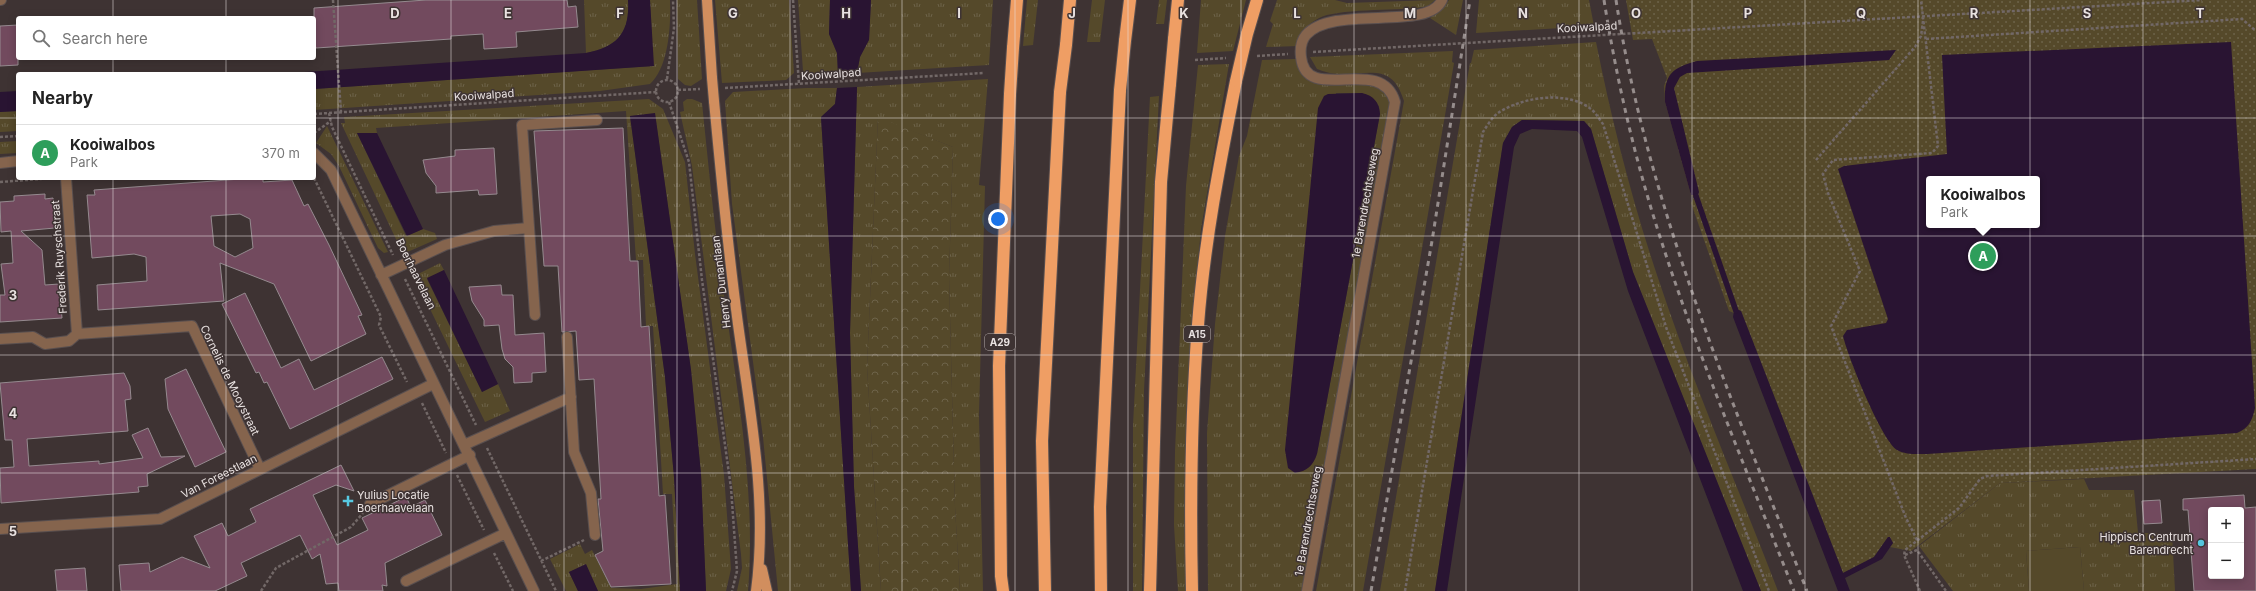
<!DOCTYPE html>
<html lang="en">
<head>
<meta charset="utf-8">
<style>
  :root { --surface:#fff; --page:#f6f6f6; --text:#222; --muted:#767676; --line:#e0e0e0; --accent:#3a6d78 }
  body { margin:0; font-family:Inter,sans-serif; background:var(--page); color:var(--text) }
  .controls { position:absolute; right:12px; bottom:12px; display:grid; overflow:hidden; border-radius:4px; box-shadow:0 2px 10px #0003 }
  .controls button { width:36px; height:36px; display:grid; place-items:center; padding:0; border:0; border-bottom:1px solid var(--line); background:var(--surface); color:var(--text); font:20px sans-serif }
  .you { position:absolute; left:998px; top:219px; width:14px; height:14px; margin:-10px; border:3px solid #fff; border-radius:50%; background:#1a73e8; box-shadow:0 0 0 6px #1a73e833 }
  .badge { display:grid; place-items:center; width:26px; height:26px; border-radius:50%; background:var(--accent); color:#fff; font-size:13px; font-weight:700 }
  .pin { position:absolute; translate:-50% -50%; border:2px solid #fff; box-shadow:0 1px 4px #0006 }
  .popup { position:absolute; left:1926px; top:176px; width:114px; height:52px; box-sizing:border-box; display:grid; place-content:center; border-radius:4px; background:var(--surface); filter:drop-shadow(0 1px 3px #0005); font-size:13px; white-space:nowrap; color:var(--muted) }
  .popup b { font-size:15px; color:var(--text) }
  .popup::after { content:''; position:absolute; left:50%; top:100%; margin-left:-8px; border:8px solid transparent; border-top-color:var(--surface) }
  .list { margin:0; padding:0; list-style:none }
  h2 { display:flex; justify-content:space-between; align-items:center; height:52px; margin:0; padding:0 16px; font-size:17px }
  h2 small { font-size:13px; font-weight:400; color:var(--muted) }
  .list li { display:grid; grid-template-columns:26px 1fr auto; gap:12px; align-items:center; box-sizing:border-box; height:56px; padding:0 16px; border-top:1px solid var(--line) }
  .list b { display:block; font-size:15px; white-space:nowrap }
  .list p { margin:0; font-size:13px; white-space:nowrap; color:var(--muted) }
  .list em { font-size:13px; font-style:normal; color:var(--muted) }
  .icon { flex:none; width:22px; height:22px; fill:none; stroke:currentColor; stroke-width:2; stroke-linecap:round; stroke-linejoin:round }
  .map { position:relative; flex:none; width:2256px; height:591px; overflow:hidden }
  .search { position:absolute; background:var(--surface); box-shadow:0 2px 10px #0003; left:16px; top:16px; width:300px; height:44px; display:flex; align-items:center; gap:10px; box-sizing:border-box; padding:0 14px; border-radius:4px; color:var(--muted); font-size:15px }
  .panel { position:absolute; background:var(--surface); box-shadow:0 2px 10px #0003; left:16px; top:72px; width:300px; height:108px; border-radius:4px }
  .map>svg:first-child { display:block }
  .grass { fill:url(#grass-tufts); fill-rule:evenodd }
  .forest { fill:url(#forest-crowns) }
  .park { fill:url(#park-dots); fill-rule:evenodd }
  .pitch { fill:#55492a }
  .water { fill:#291432; fill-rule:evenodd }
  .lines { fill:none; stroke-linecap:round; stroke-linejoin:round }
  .stream { stroke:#291432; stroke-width:5.5 }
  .building { fill:#724a5e; stroke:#958a8f; fill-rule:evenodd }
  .minor-casing { stroke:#594f4f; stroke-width:12 }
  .major-casing { stroke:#594f4f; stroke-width:12 }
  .highway-casing { stroke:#594f4f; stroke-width:14 }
  .path { stroke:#726867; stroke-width:2.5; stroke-dasharray:3 2; stroke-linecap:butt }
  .minor { stroke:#85644d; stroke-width:10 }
  .major { stroke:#d18e5e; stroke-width:10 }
  .highway { stroke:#ef9e64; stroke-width:12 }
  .rail { stroke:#968d8c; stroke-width:3; stroke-dasharray:5 5; stroke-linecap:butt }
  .major-bridge-casing { stroke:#594f4f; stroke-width:12; stroke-linecap:butt }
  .highway-bridge-casing { stroke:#594f4f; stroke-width:14; stroke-linecap:butt }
  .major-bridge { stroke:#d18e5e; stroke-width:10 }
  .highway-bridge { stroke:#ef9e64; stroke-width:12 }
  .grid { fill:none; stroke:#e9e2e1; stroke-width:1; stroke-opacity:0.55 }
  .poi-dot { fill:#57c9e2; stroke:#3e3333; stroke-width:1.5 }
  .labels { text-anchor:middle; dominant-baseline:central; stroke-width:3; stroke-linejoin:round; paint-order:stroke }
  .shield { fill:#3e3333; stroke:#b6aead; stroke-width:1 }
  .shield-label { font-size:10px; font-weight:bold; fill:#e9e2e1 }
  .street-label { font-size:11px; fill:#e9e2e1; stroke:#3e3333 }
  .poi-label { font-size:11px; fill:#e9e2e1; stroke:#3e3333; text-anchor:start }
  .grid-label { font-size:13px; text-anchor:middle; font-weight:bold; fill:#e9e2e1; stroke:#3e3333; stroke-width:3; stroke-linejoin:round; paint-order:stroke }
</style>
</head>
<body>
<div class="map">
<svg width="2256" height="591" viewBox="0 0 2256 591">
  <defs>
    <pattern id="grass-tufts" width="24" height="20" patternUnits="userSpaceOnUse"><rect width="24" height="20" fill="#55492a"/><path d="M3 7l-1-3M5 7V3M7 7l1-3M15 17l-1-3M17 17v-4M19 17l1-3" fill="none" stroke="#6d6349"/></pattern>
    <pattern id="forest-crowns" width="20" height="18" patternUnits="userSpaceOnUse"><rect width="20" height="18" fill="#55492a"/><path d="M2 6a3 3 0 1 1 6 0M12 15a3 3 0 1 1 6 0" fill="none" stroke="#6d6349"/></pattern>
    <pattern id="park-dots" width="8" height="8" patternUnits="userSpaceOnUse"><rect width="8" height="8" fill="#55492a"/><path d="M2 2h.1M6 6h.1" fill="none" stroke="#6d6349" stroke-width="1.8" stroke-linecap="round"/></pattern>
  </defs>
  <rect width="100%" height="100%" fill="#3e3333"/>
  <path class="grass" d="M584 0H628C630 32 618 47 586 53Z
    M650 0H670C671 24 669 67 650 84L600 91 314 110V89L653 66Z
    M677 0H697L702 79 691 86 685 85 678 79Z
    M715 0H789L794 73 786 80 722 83Z
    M798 0H830L829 34 837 53 838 74C828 75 809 81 803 71Z
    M871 0H993L989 65 857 73 860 57 869 39Z
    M1027 0H1038L1033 45 1023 46Z
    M1092 0H1105L1100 42H1087Z
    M1159 0H1167L1164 24H1156Z
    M1201 0H1246L1233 51 1197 53Z
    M1277 0H1335L1347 3 1435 0 1428 6 1418 8C1396 10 1335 9 1319 18 1307 24 1301 33 1298 46L1266 47 1273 24 1270 21Z
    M1449 0H1463L1456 35 1430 18 1445 6Z
    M1479 0H1589L1594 26 1476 33Z
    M1596 42C1612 122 1632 201 1658 278 1693 384 1738 487 1778 591H1761L1633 272 1591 129 1584 121 1522 120 1512 127 1503 143 1435 591H1380L1470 63H1471L1474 50Z
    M1453 51 1452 62 1454 63 1363 591H1316L1404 101C1392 62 1370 75 1338 74 1331 74 1323 71 1317 69L1310 57Z
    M1296 59C1304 99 1343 78 1370 83 1379 85 1386 94 1391 100L1304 591H1208L1207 433 1215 324 1225 236 1239 156 1247 136 1262 60ZM1336 93H1362L1379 106 1380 114 1317 454Z
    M1229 64 1201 229 1192 324 1186 418 1187 591H1178L1174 525 1175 452 1186 186 1198 65Z
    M988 79 979 185 985 186 979 415 983 591H960L955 507 949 277 953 147 878 118 867 367 881 591H861L854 487 850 333 857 87Z
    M807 88H837L835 104 821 117 851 591H778L763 437 732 204 725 101 733 92Z
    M1159 96 1144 390 1142 591H1133V425L1150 97Z
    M649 99 663 109 685 162 695 254 724 475 731 569 726 591H706L701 474 691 370 655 114 630 116 665 377 674 477 681 587 680 591H598L586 565 569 572 578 591H566L550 559 580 544 585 554 592 550 611 588 641 589 677 584 672 494H663L653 326H646L643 260H636L626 111 376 128 377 133H357L406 236 423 229 435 233 437 239 403 254 341 123H345L344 117Z
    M687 99H692L702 103C709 170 715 236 725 302 738 397 756 494 748 591H737L742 568 741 554 692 166 680 112 684 111 683 102Z
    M18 111V131L0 132V112Z
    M327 126 388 252 384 253 378 248 339 166 331 154 316 143Z
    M18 141V153L0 154V142Z
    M440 263 444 270 427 279 482 392 498 384 510 411 485 422 414 276Z
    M2084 479 2089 490H2134L2138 533H2172L2175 591H2084L2080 547 2026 551 2029 591H1953L1919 546 2000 483Z"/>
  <path class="forest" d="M878 117 953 147 949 277 955 507 960 591H881L867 367Z"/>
  <path class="park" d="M1626 0H2256V469L2000 483 1911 551 1890 547 1893 543 1888 537 1874 557 1843 573 1741 311 1734 313 1729 311 1691 203 1694 197 1691 195 1665 102 1664 86 1667 78 1652 39 1633 40ZM1929 179H2037V225H1929Z"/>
  <path class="pitch" d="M2080 547 2084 591H2029L2026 551Z"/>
  <path class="water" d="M628 0H650L654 66 314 89V74H275L586 53C618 47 630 32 628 0Z
    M830 0H871L869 40 860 57 857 73 838 74 837 53 829 34Z
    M2231 42 2255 408C2252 421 2249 428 2237 433L1927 454C1917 454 1906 455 1897 450 1881 439 1848 357 1843 336L1847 330 1886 323 1888 319 1838 169 1844 166 1947 154 1942 55ZM1929 179H2037V225H1929Z
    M1896 50 1889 60 1687 73 1680 77 1674 88 1699 192 1698 196 1691 195 1665 102C1664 75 1671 68 1697 61Z
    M857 87 850 333 854 487 861 591H851L821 117 835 104 837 88Z
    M18 91V111L0 112V92Z
    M1362 93C1374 96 1379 102 1380 114L1317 454C1313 466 1307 471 1295 473L1288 468 1285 450 1318 108 1324 96 1328 94Z
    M655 113 691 370 701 474 706 591H680L674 477 665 377 630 116Z
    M1522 120 1584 121 1591 129 1633 272 1761 591H1743L1628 291 1582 137 1577 131 1532 129 1520 134 1514 147 1447 591H1435L1503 143 1512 127Z
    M357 133H377L423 229 407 236Z
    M444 270 498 384 482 392 427 278Z
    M1739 310 1741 311 1843 573 1874 557 1888 537H1890L1893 543 1882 559 1845 578 1850 591H1838L1733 317 1734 311Z
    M586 564 598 591H578L569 572Z"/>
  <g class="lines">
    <path class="stream" d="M1696 196 1736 311"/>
  </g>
  <path class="building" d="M426 0H567L568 7 576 6 578 27 516 32 517 47 484 49 483 34 451 36V39L316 48 314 41V8Z
    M18 25V65L0 66V26Z
    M623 128 630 261H638L641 327 649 326 659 496 665 495 671 584 611 587 595 555 603 551 598 499H601L594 379 579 380 576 331 562 332 558 266H544L534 131Z
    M494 148 497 194 479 195 478 190 436 193V186L426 173 423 160 455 156V150Z
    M254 178H263V182L292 180 304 206 308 204 329 245 362 315 358 316 366 334 311 361 274 284 220 263 224 301 98 310 97 285 147 281 146 257 134 254 92 258 87 195H95L94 190ZM240 214 250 219 253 248 235 257 214 246 211 216Z
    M45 194V199L53 198 55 228 21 231 42 250 45 285 59 284 62 318 0 322V295H5L1 264 13 263 11 231 1 232 0 202 14 201V196Z
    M501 285 502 295H513L515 335 544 333 546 372 532 373V382L514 383 513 367 505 359 502 349 499 325 484 326V320L472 301 469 287Z
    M245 293 281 368 299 359 314 390 382 357 393 379 290 429 267 382 264 383 259 372 256 373 222 304Z
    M186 369 226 452 195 467 168 409 165 379Z
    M124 373 130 386 131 399 125 400 128 431 27 439 29 466 99 461V464L143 458 132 435 148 428 161 457 185 456 147 474 148 486 138 487 139 492 1 503 0 468 14 467 12 440H5L0 383Z
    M341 465 354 491 336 485 313 495 337 545 368 530 362 518 406 497 411 507 425 500 442 535 385 563 387 586 382 585 383 591H339L338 583 326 584 320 554 312 559 300 535 241 563 247 576 215 591H121L119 565 149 563 150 572 182 557 210 568 194 536 222 523 228 536 256 522 250 509Z
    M2244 495 2245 508 2256 507V591H2194L2188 510H2183V499ZM2211 510H2241V576H2211Z
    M2160 500 2162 523 2144 524 2142 501Z
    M85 568 87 591H57L55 570Z"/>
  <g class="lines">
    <defs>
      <path id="minor" d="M0 0H1
        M314 153 331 170 534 591
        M0 163 18 161
        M66 178 77 334
        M381 275 445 245 494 231 529 228
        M535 315 522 125 597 120
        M567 337 574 452 591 493 595 535
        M0 339 33 337 45 344 69 341 77 334 192 326 260 469
        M464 445 571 397
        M370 504 470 455
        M0 529 160 519 433 384
        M406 581 506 533
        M1307 591 1395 102C1381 53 1306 106 1301 57 1300 49 1301 41 1306 35 1333 4 1428 32 1442 0"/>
      <path id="major" d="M707 0 712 78
        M714 101C721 176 728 250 738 324 750 412 768 502 756 591
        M762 569 767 591"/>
      <path id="highway" d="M1247 34 1257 0
        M1174 39 1178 0
        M1125 41 1130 0
        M1066 45 1070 0
        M1013 48 1017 0
        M1003 591 1001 576 999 366 1010 94
        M1045 591 1042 441 1060 92
        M1101 591 1100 507 1120 90
        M1150 591 1161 182 1170 84
        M1192 591C1190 502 1191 414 1198 325 1204 243 1220 162 1236 81"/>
    </defs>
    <use href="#minor" class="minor-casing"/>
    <use href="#major" class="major-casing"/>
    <use href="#highway" class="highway-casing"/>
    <path class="path" d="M333 0 341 112
      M793 0 799 84
      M1926 39 2242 19 2256 31
      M1313 52 2202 0
      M1257 56 1288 54
      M1195 60 1226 58
      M667 79 674 28 673 0
      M656 91a11 11 0 1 1 22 0a11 11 0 1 1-22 0Z
      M725 88 984 73
      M678 90 700 89
      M669 102 689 162 702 280 731 488 737 571 732 591
      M329 113 332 127 393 255
      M314 114 656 92
      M314 133 331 121
      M0 137 18 136
      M1816 160 1915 47 1921 36 1923 21
      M314 178 381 317 379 325 407 382
      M0 182 53 178
      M405 279 476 425
      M422 403 446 453
      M487 448 556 591
      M457 475 484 530
      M1917 540 1906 518 1831 326 1860 271 1828 193 1823 174 1833 160 1932 153 1938 146 1921 0
      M494 553 513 591
      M1905 555 1917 550 1946 591
      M541 561 584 540
      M261 591 276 568 351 527 363 513
      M1405 591 1483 132C1487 126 1492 117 1498 113 1522 97 1567 90 1591 109 1596 113 1599 119 1603 124L1667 330 1769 591
      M1920 591 1904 555 1905 550 1959 508 1980 479 1987 476 2256 459"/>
    <use href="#minor" class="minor"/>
    <use href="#major" class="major"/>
    <use href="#highway" class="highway"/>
    <path class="rail" d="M1604 0C1617 82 1636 164 1662 243 1700 361 1749 476 1794 591
      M1616 0C1648 206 1731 398 1807 591
      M1371 591 1432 241 1470 0"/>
    <defs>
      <path id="major-bridge" d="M712 78 714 101"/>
      <path id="highway-bridge" d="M1236 81 1247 34
        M1170 84 1174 39
        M1120 90 1125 41
        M1060 92 1066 45
        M1010 94 1013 48"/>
    </defs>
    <use href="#major-bridge" class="major-bridge-casing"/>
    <use href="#highway-bridge" class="highway-bridge-casing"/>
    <use href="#major-bridge" class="major-bridge"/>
    <use href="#highway-bridge" class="highway-bridge"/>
  </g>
  <path class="grid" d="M113 0V18M226 0V18M338 0V591M451 0V591M564 0V591M677 0V591M790 0V591M902 0V591M1015 0V591M1128 0V591M1241 0V591M1354 0V591M1466 0V591M1579 0V591M1692 0V591M1805 0V591M1918 0V591M2030 0V591M2143 0V591M113 58V74M226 58V74M0 118H18M314 118H2256M113 178V591M226 178V591M0 236H2256M0 355H2256M0 473H2256"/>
  <g class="poi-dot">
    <path d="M346 495h4v4h4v4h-4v4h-4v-4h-4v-4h4z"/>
    <circle cx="2201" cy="543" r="4"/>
  </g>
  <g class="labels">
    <g class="shield">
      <rect x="1184" y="326" width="26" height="16" rx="3"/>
      <rect x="985" y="334" width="30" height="16" rx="3"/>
    </g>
    <g class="shield-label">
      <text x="1197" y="334">A15</text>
      <text x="1000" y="342">A29</text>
    </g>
    <g class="street-label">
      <text transform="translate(1587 27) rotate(-3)">Kooiwalpad</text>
      <text transform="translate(831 74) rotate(-4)">Kooiwalpad</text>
      <text transform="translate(484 95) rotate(-4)">Kooiwalpad</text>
      <text transform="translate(1365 203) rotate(-80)">1e Barendrechtseweg</text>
      <text transform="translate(59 257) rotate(-94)">Frederik Ruyschstraat</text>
      <text transform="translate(416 274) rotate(64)">Boerhaavelaan</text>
      <text transform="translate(721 282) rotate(-97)">Henry Dunantlaan</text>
      <text transform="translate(230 380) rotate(64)">Cornelis de Mooystraat</text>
      <text transform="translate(219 476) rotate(-27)">Van Foreestlaan</text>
      <text transform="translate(1308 521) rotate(-80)">1e Barendrechtseweg</text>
    </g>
    <g class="poi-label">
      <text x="357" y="495">Yulius Locatie<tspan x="357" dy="13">Boerhaavelaan</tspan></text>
      <text x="2193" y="537" text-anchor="end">Hippisch Centrum<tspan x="2193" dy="13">Barendrecht</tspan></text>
    </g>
  </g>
  <g class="grid-label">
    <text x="395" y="18">D</text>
    <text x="508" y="18">E</text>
    <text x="620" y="18">F</text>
    <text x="733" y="18">G</text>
    <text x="846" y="18">H</text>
    <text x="959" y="18">I</text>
    <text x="1072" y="18">J</text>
    <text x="1184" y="18">K</text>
    <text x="1297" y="18">L</text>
    <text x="1410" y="18">M</text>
    <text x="1523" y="18">N</text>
    <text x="1636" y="18">O</text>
    <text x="1748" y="18">P</text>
    <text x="1861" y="18">Q</text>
    <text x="1974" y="18">R</text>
    <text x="2087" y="18">S</text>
    <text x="2200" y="18">T</text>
    <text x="13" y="300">3</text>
    <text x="13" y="418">4</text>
    <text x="13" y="536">5</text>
  </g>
</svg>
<div class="controls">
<button>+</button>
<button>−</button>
</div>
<div class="you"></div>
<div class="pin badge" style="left:1983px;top:256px;background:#2e9e5b">A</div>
<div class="popup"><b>Kooiwalbos</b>Park</div>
<div class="search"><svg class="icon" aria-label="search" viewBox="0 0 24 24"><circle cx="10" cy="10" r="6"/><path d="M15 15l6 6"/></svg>Search here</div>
<section class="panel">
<h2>Nearby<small></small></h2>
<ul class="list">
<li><span class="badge" style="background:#2e9e5b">A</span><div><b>Kooiwalbos</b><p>Park</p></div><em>370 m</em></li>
</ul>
</section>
</div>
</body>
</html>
